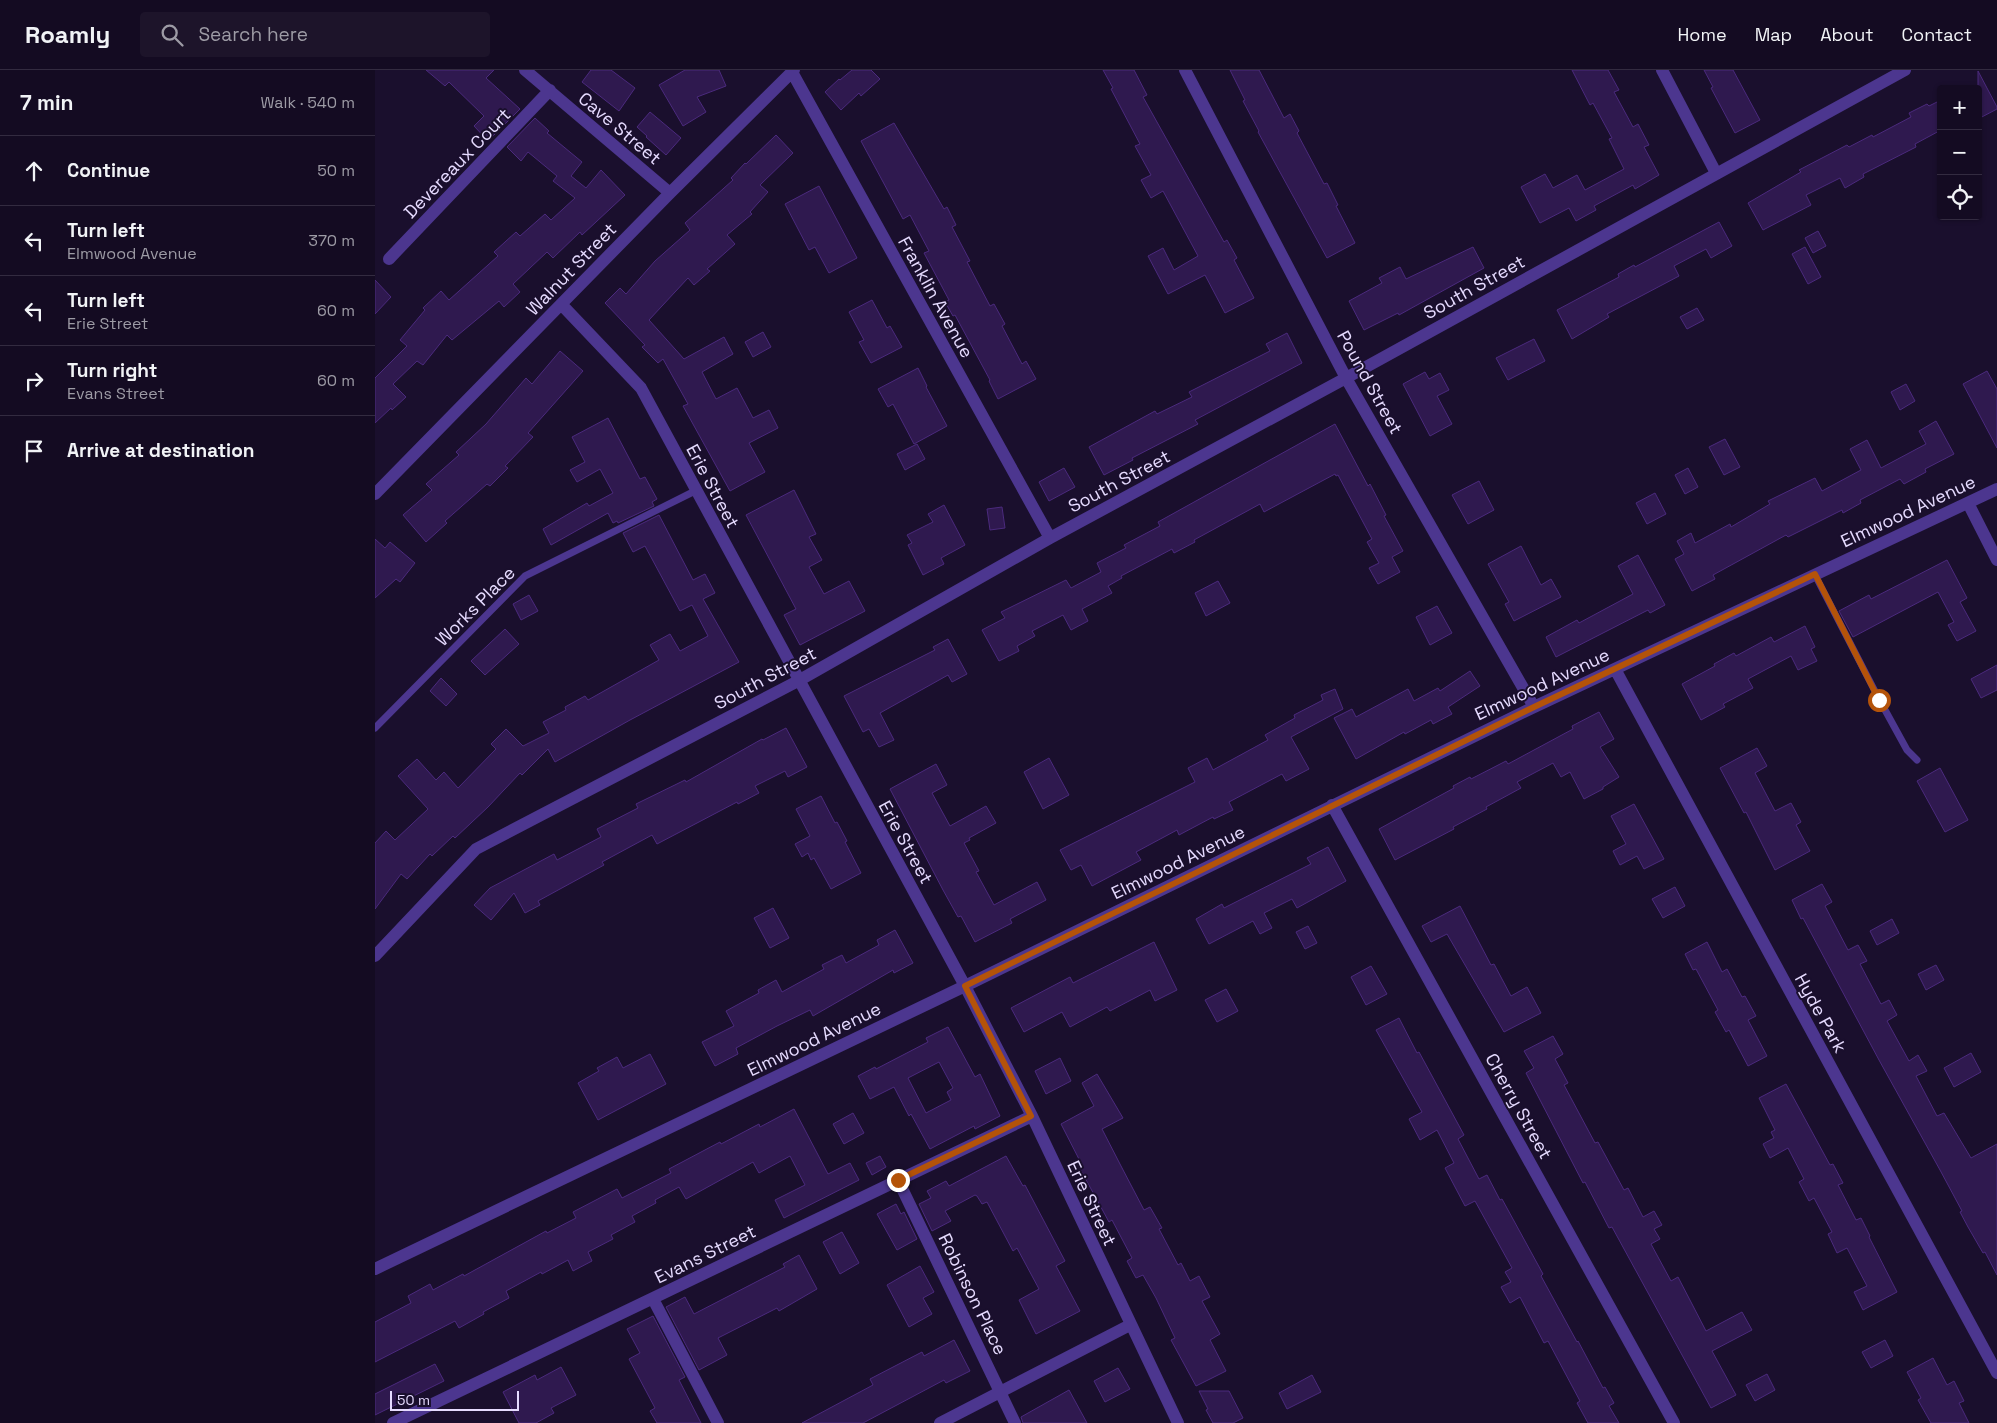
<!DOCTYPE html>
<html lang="en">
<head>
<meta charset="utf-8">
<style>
  :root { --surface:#140b22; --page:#1d142a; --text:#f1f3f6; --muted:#9d9ba5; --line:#332b40 }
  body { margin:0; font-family:"Space Grotesk",sans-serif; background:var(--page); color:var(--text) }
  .controls { position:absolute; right:15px; top:15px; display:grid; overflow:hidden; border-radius:5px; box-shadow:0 1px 4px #0004 }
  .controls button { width:45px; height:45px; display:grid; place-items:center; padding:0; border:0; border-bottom:1px solid var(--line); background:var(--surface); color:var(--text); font:25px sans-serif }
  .scale { position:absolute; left:15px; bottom:12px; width:129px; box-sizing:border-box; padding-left:5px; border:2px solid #e6dbff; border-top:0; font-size:14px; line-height:18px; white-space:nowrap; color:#e6dbff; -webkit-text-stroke:4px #1a0f2d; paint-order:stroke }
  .stop { position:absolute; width:15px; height:15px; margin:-11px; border:4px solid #b45309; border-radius:50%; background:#fff }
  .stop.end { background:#b45309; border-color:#fff; box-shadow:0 1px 5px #0008 }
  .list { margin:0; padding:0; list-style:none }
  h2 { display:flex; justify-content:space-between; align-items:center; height:65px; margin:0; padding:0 20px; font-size:21px }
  h2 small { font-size:16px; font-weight:400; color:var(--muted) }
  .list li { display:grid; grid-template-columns:32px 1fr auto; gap:15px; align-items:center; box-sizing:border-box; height:70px; padding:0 20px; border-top:1px solid var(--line) }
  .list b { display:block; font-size:19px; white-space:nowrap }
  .list p { margin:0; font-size:16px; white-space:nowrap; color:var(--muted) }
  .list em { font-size:16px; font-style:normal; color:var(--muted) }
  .icon { flex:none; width:28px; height:28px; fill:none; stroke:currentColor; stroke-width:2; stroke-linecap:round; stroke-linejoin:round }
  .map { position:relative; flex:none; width:1622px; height:1353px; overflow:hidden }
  header { display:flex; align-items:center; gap:30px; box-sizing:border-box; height:70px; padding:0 25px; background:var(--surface); border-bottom:1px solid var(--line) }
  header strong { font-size:24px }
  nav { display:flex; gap:28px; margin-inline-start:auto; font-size:18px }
  .search { width:350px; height:45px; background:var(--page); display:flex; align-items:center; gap:12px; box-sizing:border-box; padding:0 18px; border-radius:5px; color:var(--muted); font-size:19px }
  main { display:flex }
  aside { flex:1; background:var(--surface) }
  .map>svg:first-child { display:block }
  .building { fill:#2f194f; stroke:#4b2a7d; fill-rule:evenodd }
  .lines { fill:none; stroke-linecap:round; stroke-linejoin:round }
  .lane { stroke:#4c368f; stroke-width:7 }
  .street { stroke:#4c368f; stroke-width:12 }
  .route { stroke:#b45309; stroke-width:6 }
  .labels { text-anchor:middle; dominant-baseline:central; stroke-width:4; stroke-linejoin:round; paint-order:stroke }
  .street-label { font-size:18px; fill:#e6dbff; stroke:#1a0f2d }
</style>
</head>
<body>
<header>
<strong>Roamly</strong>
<div class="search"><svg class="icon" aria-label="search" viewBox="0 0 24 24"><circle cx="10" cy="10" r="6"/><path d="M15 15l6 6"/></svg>Search here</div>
<nav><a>Home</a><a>Map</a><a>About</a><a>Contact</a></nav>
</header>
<main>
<aside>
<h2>7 min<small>Walk · 540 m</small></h2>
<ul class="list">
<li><svg class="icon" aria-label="ahead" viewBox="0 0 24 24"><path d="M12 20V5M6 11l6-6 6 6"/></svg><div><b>Continue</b></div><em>50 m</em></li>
<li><svg class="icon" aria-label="left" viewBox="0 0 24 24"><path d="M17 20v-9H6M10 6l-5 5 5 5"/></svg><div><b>Turn left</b><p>Elmwood Avenue</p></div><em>370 m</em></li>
<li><svg class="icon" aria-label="left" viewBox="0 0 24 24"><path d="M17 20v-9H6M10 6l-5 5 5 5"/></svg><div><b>Turn left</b><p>Erie Street</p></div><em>60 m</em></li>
<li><svg class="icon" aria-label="right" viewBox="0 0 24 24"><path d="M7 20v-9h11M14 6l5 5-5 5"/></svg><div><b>Turn right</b><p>Evans Street</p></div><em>60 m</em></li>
<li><svg class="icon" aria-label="arrive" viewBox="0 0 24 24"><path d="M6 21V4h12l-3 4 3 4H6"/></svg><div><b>Arrive at destination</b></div></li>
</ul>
</aside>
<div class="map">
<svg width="1622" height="1353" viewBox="0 0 1622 1353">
  <rect width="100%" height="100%" fill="#1a0f2d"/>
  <path class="building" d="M51 0H119L111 8 145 39 113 71 99 56 109 46 74 12 70 16Z
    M216 0H236L260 18 244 41 207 12Z
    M310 0H344L351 16 322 27 331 42 308 56 284 15Z
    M477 0H496L505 9 486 26 484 23 466 40 450 22 464 9 465 10Z
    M728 0H759L772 25 768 27 849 172 852 170 862 188 859 190 879 228 850 243 830 205 793 224 773 186 788 178 799 200 823 186 788 121 776 128 766 110 776 105 760 76 765 74 736 19 738 18Z
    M855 0H884L909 48 915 44 924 61 922 63 949 114 952 113 963 135 961 136 980 173 952 188 883 62 884 61 868 31 870 30Z
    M1197 0H1233L1244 20 1239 22 1258 57 1263 54 1274 75 1269 77 1284 105 1260 119 1258 115 1219 136 1221 140 1201 151 1194 138 1165 153 1146 117 1170 104 1178 118 1202 105 1210 120 1249 99 1234 69 1237 68 1218 33 1215 35Z
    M1329 0H1358L1385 50 1360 63 1336 18 1338 17Z
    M1603 1 1622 37V39L1603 49Z
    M1566 30V60L1540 74 1541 77 1488 104 1489 107 1470 118 1465 108 1431 125 1436 135 1388 160 1373 133 1426 102 1424 100 1472 75 1474 77 1497 65 1498 67 1536 47 1534 43 1552 34 1554 36Z
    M275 42 306 68 291 85 271 67 272 66 262 57Z
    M160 48 174 61 172 63 207 92 196 106 211 118 226 100 250 125 207 165 205 162 178 188 172 182 138 214 145 222 129 237 124 231 77 270 72 265 48 295 42 291 18 314 31 327 17 340 16 338 0 353V308L32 276 25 270 50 240 48 238 66 221 74 230 123 186 119 182 141 162 145 166 170 144 176 150 200 128 178 111 182 106 153 82 146 91 132 77Z
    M519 53 569 139 572 137 581 155 577 157 595 191 592 192 615 236 619 234 630 254 627 256 647 294 651 291 661 309 623 329 614 311 615 310 580 245 578 246 570 232 574 230 549 183 554 181 535 145 528 149 486 71Z
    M401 65 418 83 385 115 393 122 375 142 377 144 352 165 360 174 332 199 335 201 319 215 313 208 274 250 309 289 349 267 358 284 327 302 341 329 362 318 378 348 394 340 403 358 374 373 390 402 355 421 308 336 313 334 288 289 283 293 267 277 270 275 230 233 245 218 251 224 280 191 315 160 310 153 358 110 356 108 370 93 371 94Z
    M444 116 482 188 454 203 440 177 434 180 410 134Z
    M1344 152 1357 176 1336 188 1331 179 1299 196 1304 206 1232 244 1234 247 1197 269 1182 240 1244 207 1243 204 1259 195 1260 197Z
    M1443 161 1451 176 1438 183 1430 168Z
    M1098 177 1109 198 1024 245 1023 243 989 260 974 231 1007 213 1004 208 1025 197 1031 209Z
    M1430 177 1446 207 1433 214 1417 184Z
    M0 210 16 227 0 244Z
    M497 230 512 258 515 256 527 277 496 293 484 272 489 270 474 242Z
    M1322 238 1329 250 1312 259 1305 247Z
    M388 262 396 277 378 287 370 272Z
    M912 263 927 293 820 350 823 354 757 388 758 390 729 405 714 377 780 341 782 344 817 327 814 322 895 281 891 274Z
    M1159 269 1170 291 1133 310 1121 288Z
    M185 281 208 301 153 363 158 367 130 396 133 398 115 416 112 414 70 451 72 453 51 472 28 445 57 420 51 414 84 385 81 382 111 354 151 308 157 314Z
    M543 298 552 316 551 317 572 356 539 374 518 334 513 337 503 319Z
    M1612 301 1622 319V378L1588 314Z
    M1050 302 1054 309 1065 303 1074 320 1062 326 1077 354 1055 366 1028 314Z
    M1531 314 1540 331 1525 340 1516 322Z
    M233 348 265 409 270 407 282 429 277 432 279 436 243 453 242 451 238 453 233 443 176 475 168 459 212 433 214 436 238 423 225 399 202 412 195 400 210 392 197 367Z
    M1561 351 1579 384 1550 399 1551 402 1529 414 1525 409 1485 430 1486 433 1468 443 1467 440 1413 467 1411 465 1338 505 1340 509 1317 521 1300 489 1309 484 1302 471 1316 463 1320 473 1355 454 1356 457 1395 434 1393 431 1440 408 1447 421 1486 400 1475 379 1492 370 1506 398 1551 374 1544 361Z
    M960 354 993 416 995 414 1011 445 1009 446 1028 481 1017 487 1025 502 1003 514 994 498 1004 493 992 472 997 469 963 405 961 406 960 404 889 442 885 434 819 470 820 472 799 483 797 479 746 506 747 508 733 516 737 523 707 539 713 551 696 560 688 545 657 561 660 566 642 576 644 581 624 591 607 560 630 548 626 542 691 510 696 518 726 502 722 493 751 478 749 475 785 456 783 452Z
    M1350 369 1365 397 1349 405 1334 377Z
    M542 374 550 389 530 400 522 384Z
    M689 398 700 417 674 431 664 412Z
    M1313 398 1323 417 1310 424 1300 405Z
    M1104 411 1119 440 1093 454 1077 425Z
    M419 420 441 464 434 467 447 490 434 497 449 524 474 511 490 541 425 575 409 545 421 539 371 445Z
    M1280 423 1291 444 1272 454 1261 433Z
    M569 435 590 475 566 488 569 494 548 505 533 475 537 473 532 465 558 452 553 444Z
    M627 437 630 458 615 460 612 439Z
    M284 445 318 510 330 504 340 523 328 529 364 592 255 650 180 692 173 679 147 705 145 703 113 737 80 768 78 766 57 786 55 784 32 809 26 804 0 839V773L11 761 20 770 53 739 23 706 42 689 61 710 69 702 83 718 121 679 116 674 131 659 148 676 174 663 168 652 191 640 190 637 210 626 213 630 284 590 275 575 295 564 305 581 333 566 317 535 305 541 270 476 258 482 248 463Z
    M0 469 10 478 15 472 40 493 25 512 21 509 0 528Z
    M1146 476 1166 515 1176 509 1186 527 1139 551 1130 534 1134 532 1113 494Z
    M1263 485 1290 535 1275 543 1273 540 1181 587 1171 567 1202 550 1204 553 1258 524 1243 496Z
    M1572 490 1592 528 1585 532 1601 561 1582 571 1573 555 1579 552 1563 522 1478 567 1464 541 1494 525 1496 529Z
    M843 511 855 533 831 546 820 523Z
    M154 525 163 541 146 550 138 534Z
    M1062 536 1077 563 1055 575 1041 547Z
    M1430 556 1440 577 1436 579 1442 591 1423 600 1416 586 1373 609 1378 618 1348 634 1350 637 1326 650 1307 614 1340 596 1339 594 1359 583 1361 586 1396 567 1399 572Z
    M130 559 144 574 110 605 96 591Z
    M573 569 592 604 577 612 573 605 505 643 519 670 504 677 494 659 488 662 469 626 560 580 558 577Z
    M1622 595V620L1606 628 1596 609Z
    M1095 601 1105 616 1073 637 1077 644 1058 654 1056 650 1030 664 1029 662 981 689 959 648 977 639 981 647 1033 619 1039 631 1063 618 1065 621Z
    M66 608 82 624 71 636 55 621Z
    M960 619 968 639 916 667 934 699 911 711 907 704 854 732 858 740 839 749 838 747 804 765 802 760 761 782 766 790 717 816 706 795 696 800 685 780 820 712 813 698 832 688 838 700 893 670 890 665 920 648 919 645 948 630 946 625Z
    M1224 642 1239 669 1225 677 1244 707 1228 717V719L1209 729 1195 702 1186 707 1178 693 1142 712 1146 718 1111 737 1112 739 1078 757 1079 759 1020 790 1004 759 1079 718 1078 716 1095 707 1096 709 1131 691 1133 694 1198 659 1197 656Z
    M411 658 432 697 413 707 410 701 380 716 384 723 363 734 362 732 282 774 277 765 227 792 229 795 163 831 165 835 150 843 139 823 116 850 99 835 115 818 179 784 182 790 226 767 222 759 263 738 261 734 310 710 311 712 387 669 388 670Z
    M1382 678 1392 696 1380 703 1400 741 1416 733 1426 752 1421 755 1435 781 1400 800 1371 742 1369 743 1345 698Z
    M674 688 694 725 668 739 649 702Z
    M561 694 572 715 557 723 575 756 611 736 621 753 594 768 595 770 589 773 604 801 601 802 619 835 662 812 671 830 635 849 637 853 600 872 586 846 583 847 568 820 515 719Z
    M1565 698 1593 750 1570 762 1542 711Z
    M446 726 460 753 462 752 472 771 470 772 486 803 456 819 439 788 436 790 433 783 427 787 420 774 435 766 421 739Z
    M1259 734 1289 789 1269 799 1262 786 1245 795 1238 781 1251 774 1236 746Z
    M953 777 971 811 922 838 917 829 889 843 897 858 885 864 878 851 834 874 821 849 847 834 849 838 936 794 932 788Z
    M1447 814 1457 832 1450 836 1473 880 1483 875 1492 891 1485 894 1506 934 1514 930 1522 945 1512 951 1534 991 1543 985 1552 1001 1541 1006 1562 1046 1569 1043 1596 1088 1622 1074V1205L1610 1182 1608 1183 1593 1157 1585 1142 1587 1141 1565 1100 1504 990 1428 848 1426 849 1417 830Z
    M1300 817 1310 836 1288 848 1277 829Z
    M1085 836 1116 895 1119 894 1136 926 1152 917 1166 943 1129 962 1072 864 1056 872 1047 856Z
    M398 838 414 868 395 878 379 848Z
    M1517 849 1524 863 1502 875 1495 861Z
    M933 856 942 873 930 879 921 862Z
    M520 860 538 893 519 903 518 900 438 946 435 940 402 956 361 978 363 984 340 996 327 972 359 956 351 941 384 923 383 920 401 910 407 922 449 899 447 895 467 885 471 893 504 875 502 870Z
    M779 872 802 920 780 931 775 920 735 941 732 937 695 957 687 942 649 962 636 938 695 907 698 913Z
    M1332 872 1347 902 1352 899 1367 927 1370 926 1381 946 1373 950 1392 986 1373 996 1354 960 1351 962 1340 942 1343 940 1321 899 1318 900 1310 884Z
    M1561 895 1569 910 1551 920 1543 904Z
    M996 896 1012 924 991 935 976 907Z
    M851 919 863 941 842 952 830 930Z
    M1024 948 1042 983 1044 982 1089 1065 1083 1069 1104 1109 1112 1105 1125 1130 1127 1129 1168 1204 1166 1206 1202 1272 1203 1271 1228 1318 1230 1317 1239 1333 1234 1336 1244 1353H1213L1202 1333 1205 1331 1173 1271 1169 1273 1145 1227 1135 1233 1126 1217 1136 1212 1130 1202 1137 1198 1100 1131 1090 1136 1070 1098 1079 1093 1062 1060 1045 1070 1034 1049 1047 1042 1001 960Z
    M573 957 600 1007 605 1004 625 1046 600 1059 599 1056 555 1079 536 1044 534 1046 519 1017 495 1029 483 1006 500 997 501 999 553 972 551 968ZM564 992 578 1018 572 1022 576 1030 551 1043 533 1008Z
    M1178 966 1188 984 1180 989 1193 1013 1189 1015 1220 1073 1223 1072 1249 1120 1253 1118 1268 1147 1279 1141 1287 1155 1279 1159 1285 1169 1276 1174 1296 1211 1303 1207 1331 1261 1367 1242 1377 1260 1337 1281 1361 1325 1336 1338 1237 1157 1234 1158 1210 1112 1208 1113 1151 1003 1159 998 1149 981Z
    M1596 983 1606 1002 1579 1017 1569 998Z
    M275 984 291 1014 223 1050 203 1013 224 1001 222 998 242 987 248 998Z
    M685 988 696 1011 671 1024 660 1001Z
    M722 1004 748 1048 727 1059 746 1096 769 1140 775 1137 787 1158 784 1159 803 1195 806 1193 815 1211 824 1206 835 1227 827 1231 845 1264 835 1270 851 1301 821 1316 796 1270 800 1268 781 1228 768 1205 761 1208 752 1191 757 1188 737 1150 734 1152 703 1095 706 1093 686 1054 719 1036 707 1013Z
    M1411 1014 1455 1095 1458 1094 1468 1113 1463 1115 1481 1150 1486 1148 1495 1166 1494 1167 1522 1222 1488 1240 1479 1222 1492 1216 1472 1178 1462 1183 1453 1164 1457 1162 1439 1128 1434 1131 1424 1112 1429 1109 1413 1078 1395 1088 1388 1074 1399 1068 1396 1062 1400 1060 1384 1028Z
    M419 1039 453 1104 475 1093 484 1110 409 1148 400 1130 430 1115 415 1086 384 1103 378 1092 311 1129 304 1117 280 1130 281 1133 257 1146 260 1152 236 1165 238 1169 213 1182 217 1191 198 1201 193 1190 167 1204 166 1202 131 1221 134 1228 108 1242 109 1244 84 1258 80 1251 0 1292V1252L36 1233 33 1226 55 1214 58 1220 88 1204 89 1206 171 1161 172 1163 201 1148 198 1142 242 1119 247 1128 296 1103 294 1099 345 1072 346 1074 384 1054 385 1057Z
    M478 1043 489 1063 469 1074 458 1054Z
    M505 1086 511 1097 497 1105 491 1093Z
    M631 1086 648 1116 650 1115 690 1191 681 1196 705 1241 661 1264 644 1230 664 1219 642 1178 638 1181 612 1132 607 1134 602 1126 600 1125 570 1141 576 1151 557 1161 544 1134 556 1128 552 1121 571 1111 574 1116Z
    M521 1134 526 1144 529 1142 542 1169 522 1180 502 1144Z
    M467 1162 484 1193 465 1204 448 1172Z
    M424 1185 442 1219 404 1241 402 1238 343 1268 352 1285 324 1300 291 1237 310 1227 319 1244 410 1197 408 1194Z
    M545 1196 559 1222 548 1228 557 1244 534 1257 512 1215Z
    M278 1246 310 1307 304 1310 326 1353H282L275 1341 280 1338 254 1289 265 1283 252 1259Z
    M579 1270 595 1301 571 1313 569 1310 488 1353H427L498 1315 495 1309 547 1282 549 1286Z
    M1510 1270 1518 1286 1496 1298 1487 1282Z
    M1558 1288 1572 1315 1579 1311 1589 1331 1584 1333 1594 1353H1556L1543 1330 1546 1328 1532 1302Z
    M60 1294 69 1311 0 1345V1324Z
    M186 1297 201 1325 176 1338 179 1343 161 1353H144L128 1322 160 1305 162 1310Z
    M743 1298 755 1319 730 1332 719 1311Z
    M1392 1304 1400 1320 1380 1331 1371 1315Z
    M937 1305 946 1322 912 1339 904 1323Z
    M694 1320 712 1353H648L646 1347Z
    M824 1321H854L868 1348 858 1353H838L831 1340 833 1339Z"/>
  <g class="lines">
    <path class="lane" d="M1440 505 1504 629 1532 680 1542 690
      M0 658 150 506 320 421"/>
    <path class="street" d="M150 0 295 123
      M810 0 971 308 1159 637
      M1287 0 1341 103
      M417 2 675 468
      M14 189 175 20
      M186 234 266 318 590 916 657 1046 803 1353
      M0 424 295 123 419 0
      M1593 433 1622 490
      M1240 599 1622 1303
      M957 735 1299 1353
      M0 886 101 779 423 611 675 468 971 308 1530 0
      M523 1110 640 1353
      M0 1199 590 916 1159 637 1622 419
      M278 1229 343 1353
      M18 1353 657 1046
      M565 1353 755 1255"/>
  </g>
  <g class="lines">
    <path class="route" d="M523 1110 656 1046 590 916 1159 637 1440 504 1504 630"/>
  </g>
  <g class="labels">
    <g class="street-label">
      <text transform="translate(245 58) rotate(40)">Cave Street</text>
      <text transform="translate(82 93) rotate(-46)">Devereaux Court</text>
      <text transform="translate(196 199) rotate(-46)">Walnut Street</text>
      <text transform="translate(1099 217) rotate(-29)">South Street</text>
      <text transform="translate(561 227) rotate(61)">Franklin Avenue</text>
      <text transform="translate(995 312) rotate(61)">Pound Street</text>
      <text transform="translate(744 411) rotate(-28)">South Street</text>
      <text transform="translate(338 416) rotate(62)">Erie Street</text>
      <text transform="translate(1533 441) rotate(-25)">Elmwood Avenue</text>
      <text transform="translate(100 536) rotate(-45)">Works Place</text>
      <text transform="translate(390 608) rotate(-28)">South Street</text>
      <text transform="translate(1167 614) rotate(-25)">Elmwood Avenue</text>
      <text transform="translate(531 772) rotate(61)">Erie Street</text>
      <text transform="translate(803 792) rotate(-26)">Elmwood Avenue</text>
      <text transform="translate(1446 943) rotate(61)">Hyde Park</text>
      <text transform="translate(439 969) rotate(-26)">Elmwood Avenue</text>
      <text transform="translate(1144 1036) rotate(61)">Cherry Street</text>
      <text transform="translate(717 1133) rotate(65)">Erie Street</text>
      <text transform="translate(330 1184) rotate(-26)">Evans Street</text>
      <text transform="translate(598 1224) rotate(64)">Robinson Place</text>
    </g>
  </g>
</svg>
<div class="controls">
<button>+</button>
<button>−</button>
<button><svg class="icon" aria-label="locate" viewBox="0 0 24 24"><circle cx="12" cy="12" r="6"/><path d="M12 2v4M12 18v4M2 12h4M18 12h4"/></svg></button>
</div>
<div class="scale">50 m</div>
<div class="stop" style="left:1504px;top:630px"></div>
<div class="stop end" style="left:523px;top:1110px"></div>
</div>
</main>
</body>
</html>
